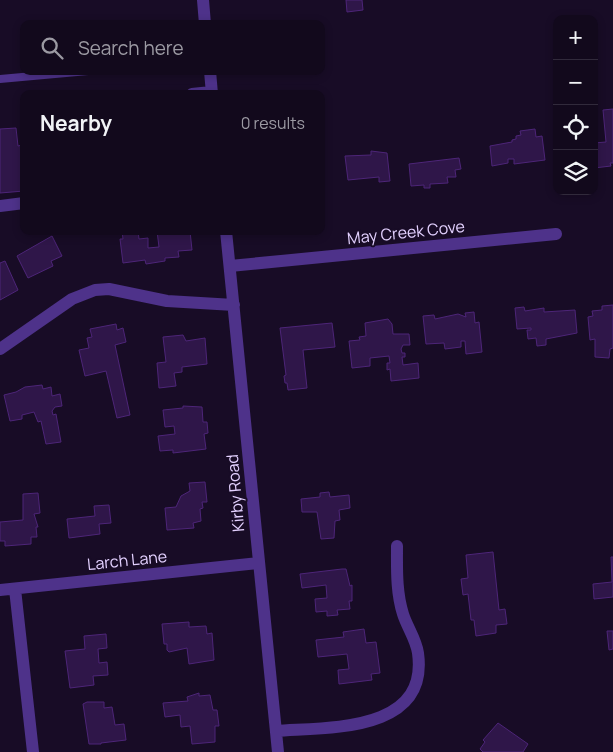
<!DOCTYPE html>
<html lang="en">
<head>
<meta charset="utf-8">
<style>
  :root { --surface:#12091c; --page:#1f1729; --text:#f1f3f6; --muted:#9c9aa3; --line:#312a3b }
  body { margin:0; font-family:Manrope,sans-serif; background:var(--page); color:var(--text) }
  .controls { position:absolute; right:15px; top:15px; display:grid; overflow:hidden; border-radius:10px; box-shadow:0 2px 8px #0003 }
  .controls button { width:45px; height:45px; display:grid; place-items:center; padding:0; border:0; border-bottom:1px solid var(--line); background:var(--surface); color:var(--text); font:25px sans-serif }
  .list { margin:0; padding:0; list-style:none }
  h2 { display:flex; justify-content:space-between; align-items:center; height:65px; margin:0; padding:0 20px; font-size:21px }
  h2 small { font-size:16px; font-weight:400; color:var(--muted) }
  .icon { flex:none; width:28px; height:28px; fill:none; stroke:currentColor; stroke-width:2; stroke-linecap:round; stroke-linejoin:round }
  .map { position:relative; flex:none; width:613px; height:752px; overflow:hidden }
  .search { position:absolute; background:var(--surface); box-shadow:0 2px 8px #0003; left:20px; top:20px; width:305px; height:55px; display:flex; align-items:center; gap:12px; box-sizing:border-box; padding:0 18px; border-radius:10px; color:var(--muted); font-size:19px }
  .panel { position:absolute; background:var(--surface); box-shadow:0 2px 8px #0003; left:20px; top:90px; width:305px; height:145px; border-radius:10px }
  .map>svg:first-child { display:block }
  .building { fill:#2f1649; stroke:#4d2578 }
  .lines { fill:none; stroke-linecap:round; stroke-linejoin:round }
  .service { stroke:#4e328a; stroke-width:8 }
  .minor { stroke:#4e328a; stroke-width:12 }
  .labels { text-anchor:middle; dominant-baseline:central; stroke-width:4; stroke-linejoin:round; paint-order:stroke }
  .street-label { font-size:16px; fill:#e3d1ff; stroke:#180c26 }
</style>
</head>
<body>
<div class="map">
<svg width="613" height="752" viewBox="0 0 613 752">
  <rect width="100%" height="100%" fill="#180c26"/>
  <path class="building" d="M346 0H362L363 10 347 12Z
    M613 109V163H610L611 166 594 168V143L606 142 603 110Z
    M16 128 18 146 22 145 24 191 0 193V129Z
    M535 129 536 137 542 136 545 160 514 164V159H508V163L492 166 490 146 512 142V140L516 139V136L521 135 520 131Z
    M371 151 387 153 390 181 379 182V177L348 180 345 156 371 155Z
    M459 158 461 169 455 170 456 177H447L448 183 430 184V188H424V185L411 186 409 164Z
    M122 231H138L139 239 148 238V248L159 247 157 231H190L192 250 178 251 179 257 165 258V261L146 264 145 260 123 263 120 239H123Z
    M52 236 62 256 51 261 53 266 28 278 17 256Z
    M5 261 18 290 0 300V263Z
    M613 305V348L610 349 609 358 595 357V339L590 340 588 317 593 316 592 311 602 310V306Z
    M524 307 525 311 544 308V312L575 310 577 333 546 339V345L537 346 536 338 528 339 527 330H531V328L517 329 515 308Z
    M474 312 475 323 479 322 482 352 466 354 465 341H461V347L445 349 444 343 426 344 423 316 434 315 435 319 458 314 466 317 465 313Z
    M388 319 392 324 393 334H409L410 345H403L401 349 402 353H405V357H402L403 365 418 363 419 378 391 381 390 369 387 370V363H390L389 356 370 358V366L352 368 349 341 360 340 359 337 366 336 365 323Z
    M332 323 335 347 303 350 307 388 288 390 287 383H285L284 376 286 375 280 328Z
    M116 324 117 330 123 328 126 342 115 345 130 415 117 418 106 371 85 376 79 350 89 348 87 338 92 337 90 329Z
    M183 335 186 341 205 338 207 364 182 367V372L174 373 176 386 159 388 157 363 166 362 163 337Z
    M42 385 43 389 51 387 52 396 60 394 62 406 55 407 52 411 53 415 56 414 61 442 46 444 41 421 38 422 34 412 22 415V419L10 421 4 395 16 392 25 387Z
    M183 406 202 407 203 422H207L208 433 204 434 206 449 173 453V450L160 451 158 436 175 434 174 426 165 427 163 410 183 408Z
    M205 482 207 502H202L203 508 200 509 201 521 193 523 194 528 167 530 165 508 176 507 181 496 190 491 189 483Z
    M329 492 330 497 349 495 350 508 339 510 340 520 335 521 334 538 321 539 317 512H302L301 499 320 497V493Z
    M38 493 40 513 34 514 38 527H36L37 537H31V544L5 546V541H0V522L23 520V494Z
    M109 505 111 523 99 524 100 534 69 538 67 519 95 516 94 506Z
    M493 552 499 610 505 609 507 624 496 625V633L476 636 474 620H471L468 594 463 595 461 579 468 578 466 555Z
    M611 557H613V597L594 599 593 584 612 582Z
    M342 569H346L350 586 352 585V601H349L350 609 337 610 338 615 327 616V611L316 612 315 599 327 598 326 585 302 588 300 574Z
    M189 622V627L206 626 207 634 212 633 214 660 189 664 187 648 169 652 167 650V644H164L162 624Z
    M364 629 366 643 376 642 380 673 371 674 372 680 339 684 338 670 349 669 347 654 318 657 316 640 344 637 343 632Z
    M607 631H613V649L609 650Z
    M106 634 107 648 98 649 99 663 107 662 108 675 93 676 94 685 70 688 65 651 85 649 84 636Z
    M199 693V696L210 695 213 710H217L219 726H215V742L192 744 190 726 181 727 180 715 165 717 163 703 188 701 187 697Z
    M87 702H104V708L112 707 115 725 124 724 126 740 101 743V744H89L83 704Z
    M498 723 528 744 523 752H483L480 749 485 742 483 740Z"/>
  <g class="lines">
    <path class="service" d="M0 79 88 71"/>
    <path class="minor" d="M203 0 205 24
      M210 71 212 94
      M192 94 211 92
      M0 206 24 203
      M226 231 278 752
      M230 266 556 234
      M0 349 72 299 95 290 109 289 167 301 234 305
      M15 589 33 752
      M0 590 258 563
      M276 731C328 727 429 733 418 653 416 639 407 627 403 614 396 592 397 568 397 546"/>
  </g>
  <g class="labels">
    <g class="street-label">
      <text transform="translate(406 232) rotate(-6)">May Creek Cove</text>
      <text transform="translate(235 493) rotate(-95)">Kirby Road</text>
      <text transform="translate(127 560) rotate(-6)">Larch Lane</text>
    </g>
  </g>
</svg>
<div class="controls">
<button>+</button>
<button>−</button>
<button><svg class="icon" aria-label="locate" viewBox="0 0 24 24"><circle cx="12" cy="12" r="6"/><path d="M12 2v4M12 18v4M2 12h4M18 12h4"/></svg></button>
<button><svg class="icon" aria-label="layers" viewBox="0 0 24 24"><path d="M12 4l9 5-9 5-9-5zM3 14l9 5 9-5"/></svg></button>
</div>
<div class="search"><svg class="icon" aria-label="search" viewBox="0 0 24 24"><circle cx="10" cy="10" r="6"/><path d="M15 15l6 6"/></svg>Search here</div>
<section class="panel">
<h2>Nearby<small>0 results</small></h2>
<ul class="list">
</ul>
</section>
</div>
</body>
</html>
